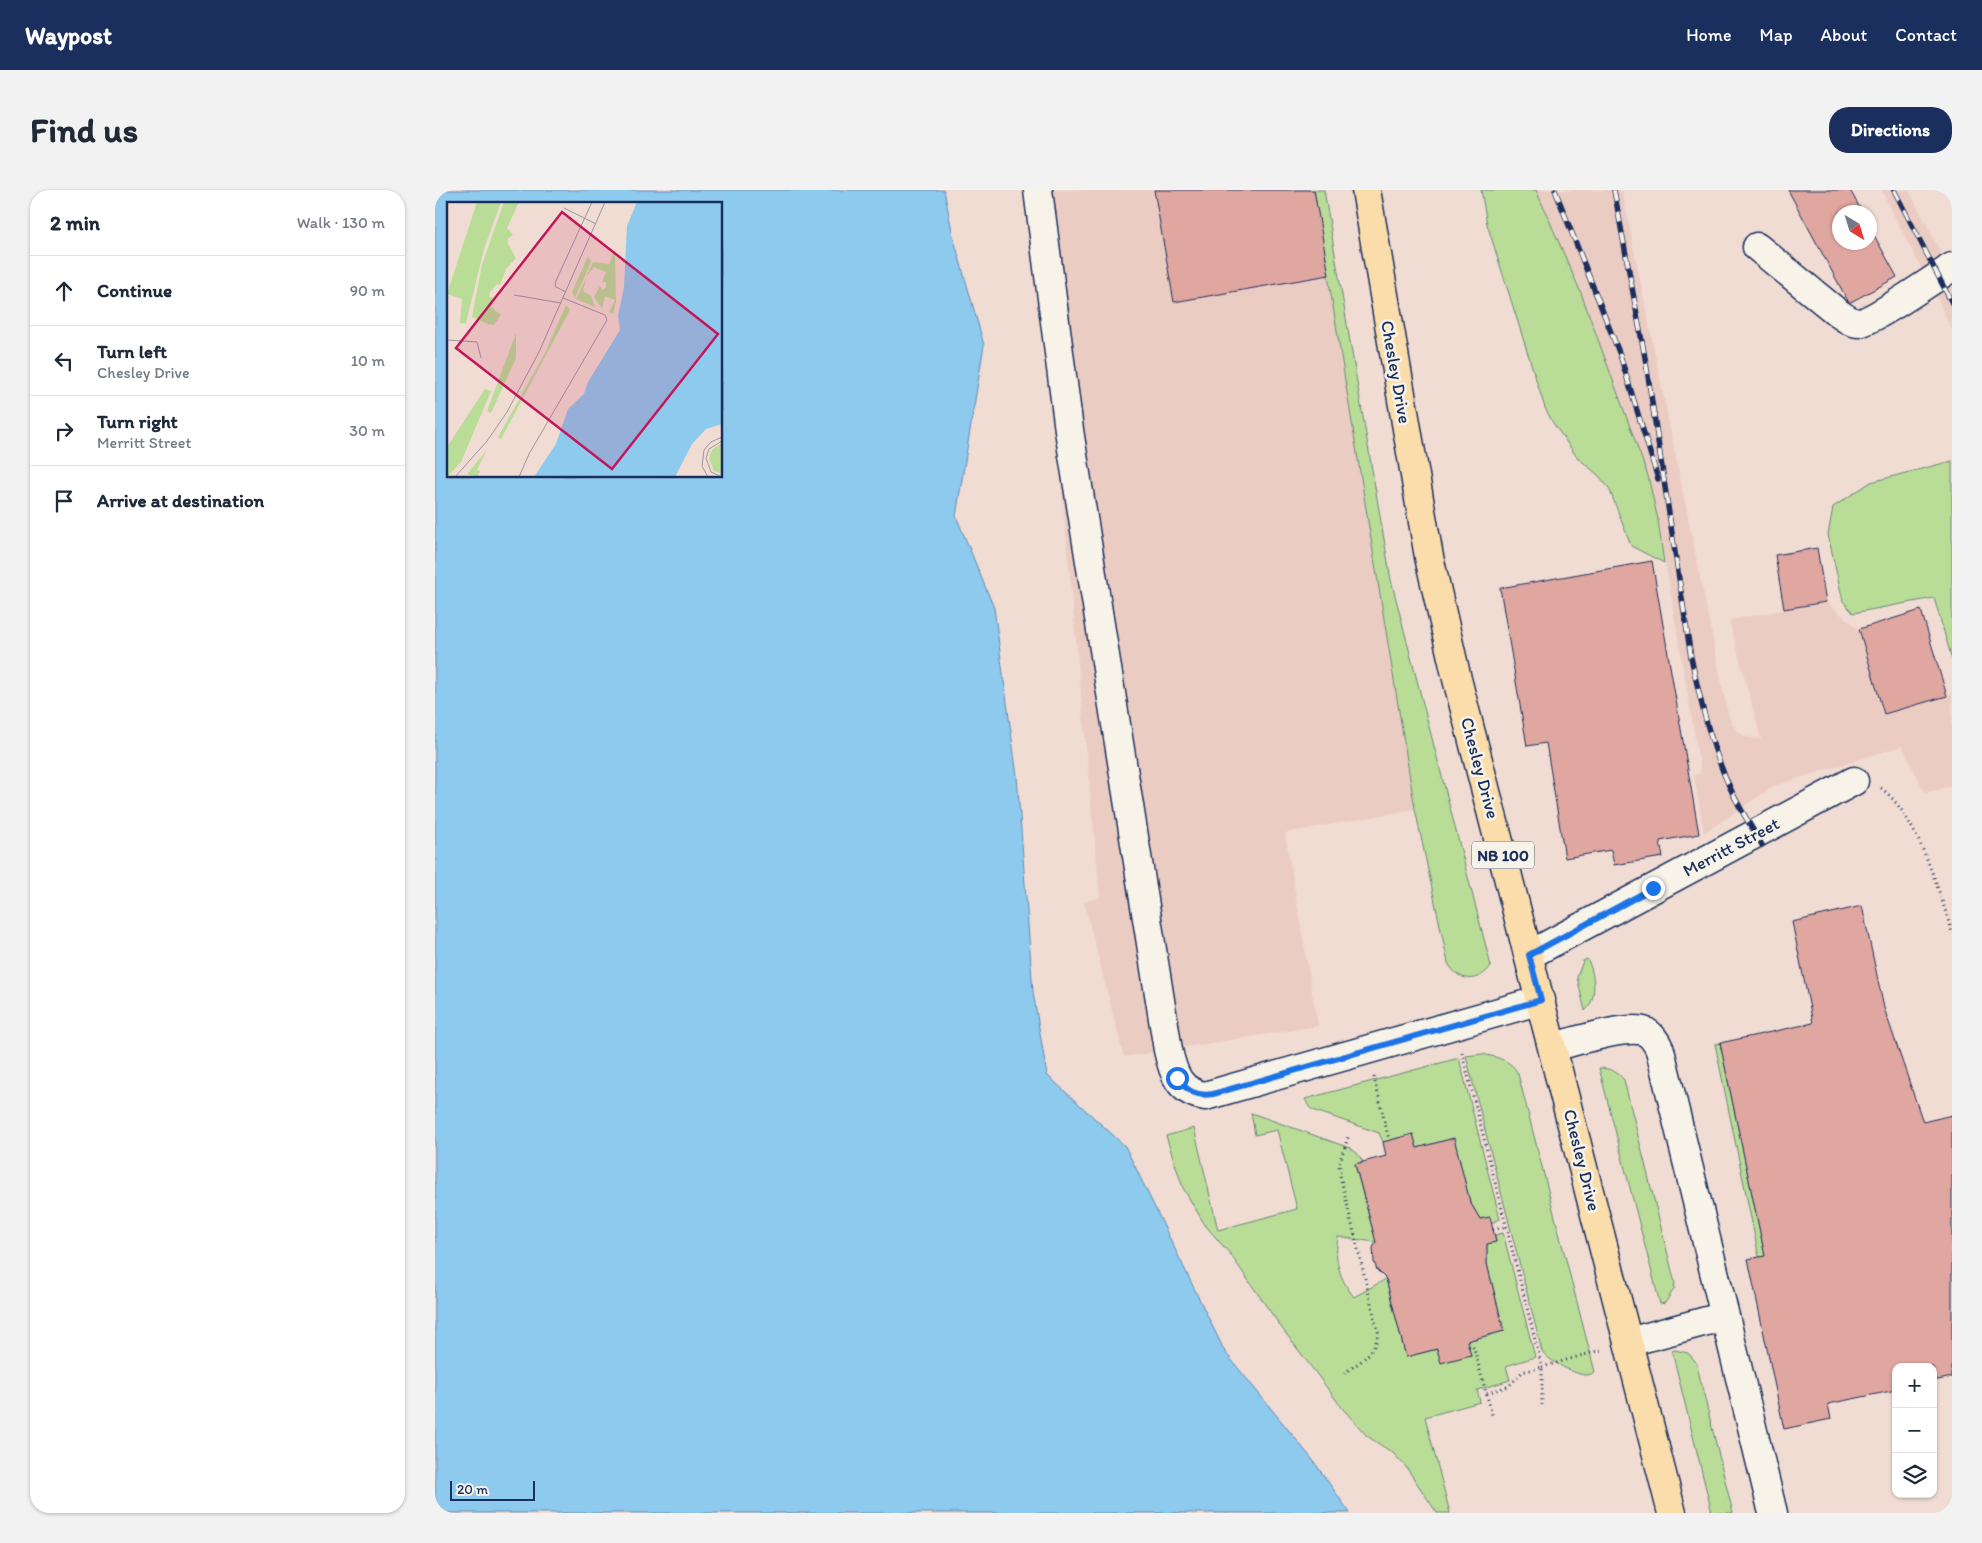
<!DOCTYPE html>
<html lang="en">
<head>
<meta charset="utf-8">
<style>
  :root { --surface:#fff; --page:#f2f2f3; --text:#1f2937; --muted:#747a83; --line:#e0e1e3; --accent:#1b2f5e }
  body { margin:0; font-family:Itim,sans-serif; background:var(--page); color:var(--text) }
  .controls { position:absolute; right:15px; bottom:15px; display:grid; overflow:hidden; border-radius:10px; box-shadow:0 1px 4px #0004 }
  .controls button { width:45px; height:45px; display:grid; place-items:center; padding:0; border:0; border-bottom:1px solid var(--line); background:var(--surface); color:var(--text); font:25px sans-serif }
  .compass { position:absolute; left:1397px; top:15px; width:45px; height:45px; border-radius:50%; background:var(--surface); box-shadow:0 1px 4px #0004; rotate:142deg }
  .scale { position:absolute; left:15px; bottom:12px; width:85px; box-sizing:border-box; padding-left:5px; border:2px solid #1b2f5e; border-top:0; font-size:14px; line-height:18px; white-space:nowrap; color:#1b2f5e; -webkit-text-stroke:4px #f7f3e8; paint-order:stroke }
  .stop { position:absolute; width:15px; height:15px; margin:-11px; border:4px solid #1a73e8; border-radius:50%; background:#fff }
  .stop.end { background:#1a73e8; border-color:#fff; box-shadow:0 1px 5px #0008 }
  .list { margin:0; padding:0; list-style:none }
  h2 { display:flex; justify-content:space-between; align-items:center; height:65px; margin:0; padding:0 20px; font-size:21px }
  h2 small { font-size:16px; font-weight:400; color:var(--muted) }
  .list li { display:grid; grid-template-columns:32px 1fr auto; gap:15px; align-items:center; box-sizing:border-box; height:70px; padding:0 20px; border-top:1px solid var(--line) }
  .list b { display:block; font-size:19px; white-space:nowrap }
  .list p { margin:0; font-size:16px; white-space:nowrap; color:var(--muted) }
  .list em { font-size:16px; font-style:normal; color:var(--muted) }
  .icon { flex:none; width:28px; height:28px; fill:none; stroke:currentColor; stroke-width:2; stroke-linecap:round; stroke-linejoin:round }
  .map { position:relative; flex:none; width:1517px; height:1323px; overflow:hidden; border-radius:20px }
  header { display:flex; align-items:center; gap:30px; box-sizing:border-box; height:70px; padding:0 25px; background:var(--accent); color:#fff }
  header strong { font-size:24px }
  nav { display:flex; gap:28px; margin-inline-start:auto; font-size:18px }
  .intro { display:flex; align-items:center; justify-content:space-between; box-sizing:border-box; height:120px; padding:0 30px }
  h1 { margin:0; font-size:35px }
  .button { padding:12px 22px; border-radius:20px; background:var(--accent); color:#fff; font-size:18px; font-weight:700 }
  main { display:flex; gap:30px; padding:0 30px }
  aside { flex:1; background:var(--surface); border-radius:20px; box-shadow:0 1px 4px #0004 }
  .map>svg:first-child { display:block }
  .built { fill:#ebccc3 }
  .green { fill:#b9dc97; stroke:#6a867a }
  .water { fill:#8ec9ee; stroke:#608bb4; fill-rule:evenodd }
  .building { fill:#e0a6a0; stroke:#1b2f5e }
  .lines { fill:none; stroke-linecap:round; stroke-linejoin:round }
  .minor-casing { stroke:#1b2f5e; stroke-width:31 }
  .major-casing { stroke:#1b2f5e; stroke-width:31 }
  .path { stroke:#1b2f5e; stroke-width:3; stroke-dasharray:1 4; stroke-linecap:butt }
  .minor { stroke:#f7f3e8; stroke-width:28 }
  .major { stroke:#faddab; stroke-width:28 }
  .rail-casing { stroke:#1b2f5e; stroke-width:5.5 }
  .rail { stroke:#f7f3e8; stroke-width:4; stroke-dasharray:11; stroke-linecap:butt }
  .route { stroke:#1a73e8; stroke-width:6 }
  .labels { text-anchor:middle; dominant-baseline:central; stroke-width:5; stroke-linejoin:round; paint-order:stroke }
  .shield { fill:#f7f3e8; stroke:#5d6a87; stroke-width:1 }
  .shield-label { font-size:16px; font-weight:bold; fill:#1b2f5e }
  .street-label { font-size:18px; fill:#1b2f5e; stroke:#f7f3e8 }
  .inset-road { fill:none; stroke:#9b97a4; stroke-width:1 }
  .view { fill:#c2185b; fill-opacity:0.15; stroke:#c2185b; stroke-width:2.5 }
  .inset-edge { fill:none; stroke:#1b2f5e; stroke-width:2.5 }
</style>
</head>
<body>
<header>
<strong>Waypost</strong>
<nav><a>Home</a><a>Map</a><a>About</a><a>Contact</a></nav>
</header>
<div class="intro"><h1>Find us</h1><a class="button">Directions</a></div>
<main>
<aside>
<h2>2 min<small>Walk · 130 m</small></h2>
<ul class="list">
<li><svg class="icon" aria-label="ahead" viewBox="0 0 24 24"><path d="M12 20V5M6 11l6-6 6 6"/></svg><div><b>Continue</b></div><em>90 m</em></li>
<li><svg class="icon" aria-label="left" viewBox="0 0 24 24"><path d="M17 20v-9H6M10 6l-5 5 5 5"/></svg><div><b>Turn left</b><p>Chesley Drive</p></div><em>10 m</em></li>
<li><svg class="icon" aria-label="right" viewBox="0 0 24 24"><path d="M7 20v-9h11M14 6l5 5-5 5"/></svg><div><b>Turn right</b><p>Merritt Street</p></div><em>30 m</em></li>
<li><svg class="icon" aria-label="arrive" viewBox="0 0 24 24"><path d="M6 21V4h12l-3 4 3 4H6"/></svg><div><b>Arrive at destination</b></div></li>
</ul>
</aside>
<div class="map">
<svg width="1517" height="1323" viewBox="0 0 1517 1323">
  <rect width="100%" height="100%" fill="#f0dcd2"/>
  <filter id="ink" filterUnits="userSpaceOnUse"><feTurbulence type="fractalNoise" baseFrequency=".02" numOctaves="2"/><feDisplacementMap in="SourceGraphic" scale="10" xChannelSelector="R" yChannelSelector="G"/><feConvolveMatrix kernelMatrix="1 2 1 2 8 2 1 2 1" color-interpolation-filters="sRGB"/></filter>
  <g filter="url(#ink)">
    <path class="built" d="M593 0H879L980 619 850 643 883 836 689 867 649 712 665 707 608 98Z
      M1101 0H1187L1292 520 1296 532 1302 541 1311 547 1326 549 1294 430 1391 412 1424 439 1449 524 1517 504V596L1490 603 1467 556 1339 596 1269 643 1259 585 1266 583 1223 330 1213 286 1146 103Z
      M1446 0H1474L1510 71 1490 85Z
      M1517 88V141L1500 103Z"/>
    <path class="green" d="M879 0H889L956 390 1056 776C1043 794 1023 792 1013 773L980 619Z
      M1046 0H1101L1146 103 1213 286 1223 330 1229 373 1196 356 1174 298 1163 285 1142 267 1118 233 1110 218 1052 34Z
      M1517 271V469L1499 408 1418 423 1408 411 1393 345 1398 317 1436 292Z
      M1152 769C1160 782 1163 810 1150 821L1142 787 1148 771Z
      M1285 853 1330 1066 1324 1067 1280 854Z
      M1047 864C1061 867 1077 870 1083 884L1160 1182C1157 1183 1155 1185 1152 1185 1143 1186 1111 1170 1107 1161L1031 866Z
      M1024 868 1065 1029 1056 1033 1054 1027 1045 1029 1035 1012 1019 948 982 958 978 944 948 952 944 943 878 920 874 917 870 909Z
      M1164 878C1175 878 1183 882 1189 890L1240 1093 1239 1099 1230 1113 1225 1114Z
      M816 923 915 958 922 963 928 972 920 975 941 1052 903 1047C899 1071 904 1088 919 1107L951 1089 971 1167 1002 1159 1036 1165 1032 1151 1069 1141 1052 1074V1054L1061 1052 1060 1045 1068 1043 1100 1167 1071 1176 1075 1190 1042 1200 1045 1212 990 1227 1015 1323H1002L971 1277 958 1263 932 1246 908 1219 846 1137 795 1064 770 1035 748 998 731 946 759 938 783 1040 862 1019 842 940 820 945Z
      M1240 1160 1253 1163 1261 1172 1298 1323H1277L1237 1161Z"/>
    <path class="water" d="M0 0H509L518 46 549 155 521 326 559 418 582 586 598 802 612 885 690 956 790 1162 877 1269 915 1323H0ZM14 14H286V286H14Z"/>
    <path class="building" d="M719 0H879L894 85 739 112Z
      M1353 0H1415L1427 22H1404V52H1434V36L1462 87 1414 113Z
      M1382 358 1391 412 1349 419 1340 365Z
      M1217 371 1264 644 1225 651 1228 667 1179 675 1176 660 1130 668 1111 553 1092 556 1065 398Z
      M1486 420 1512 506 1449 524 1424 439Z
      M1427 716 1449 818 1488 932 1517 925V1187L1498 1191V1177H1461V1200L1393 1214 1396 1229 1349 1239 1313 1069 1330 1066 1285 853 1378 833 1357 732Z
      M978 944 982 958 1019 948 1035 1012 1045 1029 1055 1027 1061 1052 1052 1054V1074L1069 1141 1032 1151 1036 1165 1006 1173 1002 1159 971 1167 951 1089 942 1080 939 1072 938 1058 941 1052 920 974 951 966 948 952Z"/>
    <g class="lines">
      <defs>
        <path id="minor" d="M603 0 634 240 733 860C738 883 744 902 770 906L1106 810
          M1322 57 1403 123C1409 127 1416 133 1424 133 1438 131 1502 87 1517 77
          M1094 765 1419 591
          M1118 857C1138 852 1193 834 1211 842 1218 846 1222 853 1225 860L1338 1323
          M1194 1152 1290 1126"/>
        <path id="major" d="M931 0 994 367 1022 489 1237 1323"/>
      </defs>
      <use href="#minor" class="minor-casing"/>
      <use href="#major" class="major-casing"/>
      <path class="path" d="M1446 598C1481 624 1504 700 1517 742
        M1027 862 1107 1177 1166 1160
        M939 887 954 950
        M1058 1040 1071 1036
        M1034 1156 1038 1155 1058 1228
        M909 1183C924 1173 942 1162 943 1142L905 985 904 973 914 945
        M1052 1203 1074 1196 1087 1182 1107 1177V1215"/>
      <use href="#minor" class="minor"/>
      <use href="#major" class="major"/>
      <defs>
        <path id="rail" d="M1120 0 1185 165 1223 289
          M1179 0 1211 173 1256 467C1266 514 1277 561 1298 604 1307 622 1317 638 1327 655
          M1459 0 1517 113"/>
      </defs>
      <use href="#rail" class="rail-casing"/>
      <use href="#rail" class="rail"/>
    </g>
  </g>
  <g class="lines" filter="url(#ink)">
    <path class="route" d="M742 888C752 901 761 907 778 904L1106 810 1094 765 1218 698"/>
  </g>
  <g class="labels">
    <rect class="shield" x="1037" y="651.5" width="62" height="27" rx="4"/>
    <g class="shield-label">
      <text x="1068" y="665">NB 100</text>
    </g>
    <g class="street-label">
      <text transform="translate(961 182) rotate(80)">Chesley Drive</text>
      <text transform="translate(1045 578) rotate(75)">Chesley Drive</text>
      <text transform="translate(1296 657) rotate(-28)">Merritt Street</text>
      <text transform="translate(1147 970) rotate(76)">Chesley Drive</text>
    </g>
  </g>
  <g transform="translate(12 12)">
    <rect width="275" height="275" fill="#f0dcd2"/>
    <path d="M30 0H54L37 47 19 121H13L15 97 0 92ZM57 0H72L60 26 66 33 61 36V42L69 56 59 67 53 83 50 82 43 90 42 95 48 96 44 105 54 113 47 123 41 122 25 115 35 63ZM168 47 169 100 166 112 162 110 168 98 158 94 155 107 147 95 153 84 156 88 159 85V80H155L159 70 147 65 139 75 146 60 162 62ZM141 54 144 60 128 96 125 90ZM139 77 136 89 144 94 148 105 129 97ZM119 103 123 108 54 237 51 235 98 151ZM69 131V156L44 211 40 209ZM38 187 44 189 14 260 0 275V245ZM275 241V272L267 269 262 256 265 248ZM39 249 30 268 33 269 30 275 20 272Z" fill="#b9dc97"/>
    <path d="M190 0H275V222L259 227 245 242 228 275H87L109 242 121 207 137 192 141 180 173 128 171 114 177 85 180 24Z" fill="#8ec9ee"/>
    <path class="inset-road" d="M117 6 149 22M119 90 109 85 108 81 145 0M67 93 114 101M0 138 30 140 34 156M275 239 262 247 259 256 264 270 275 275M8 275 40 239 60 210 92 150 158 0M72 275 82 252 160 118 158 113 116 96M261 275 255 264 257 248 264 240 275 235"/>
    <path class="view" d="M115 10 271 132 165 267 9 146Z"/>
    <rect width="275" height="275" class="inset-edge"/>
  </g>
</svg>
<div class="controls">
<button>+</button>
<button>−</button>
<button><svg class="icon" aria-label="layers" viewBox="0 0 24 24"><path d="M12 4l9 5-9 5-9-5zM3 14l9 5 9-5"/></svg></button>
</div>
<svg class="compass" viewBox="-18 -18 36 36"><path d="M0-13l5 13h-10z" fill="#e53935"/><path d="M0 13l5-13h-10z" fill="#747a83"/></svg>
<div class="scale">20 m</div>
<div class="stop" style="left:742px;top:888px"></div>
<div class="stop end" style="left:1218px;top:698px"></div>
</div>
</main>
</body>
</html>
